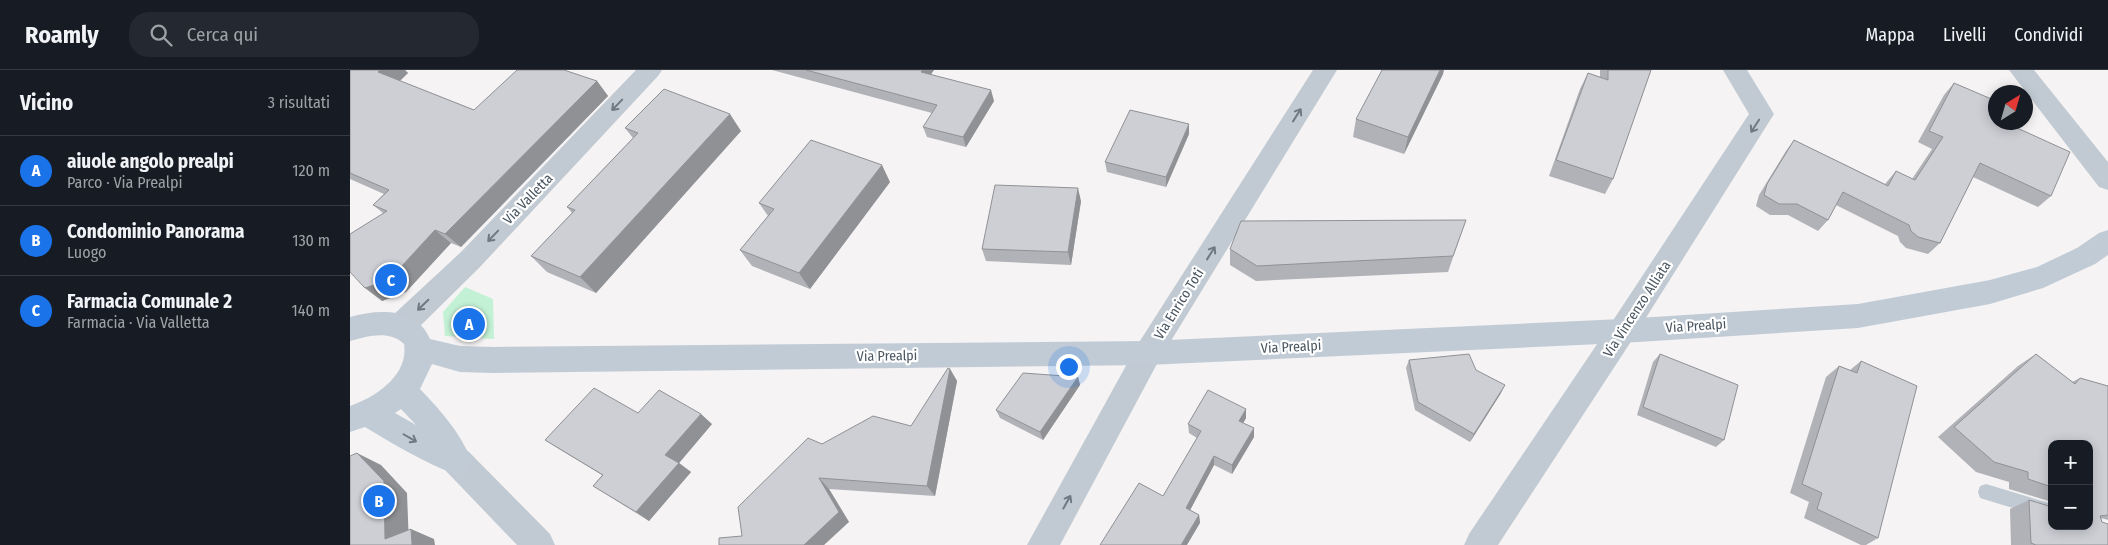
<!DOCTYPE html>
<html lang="it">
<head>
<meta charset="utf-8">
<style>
  :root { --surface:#171b24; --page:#242831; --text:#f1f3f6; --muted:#9ea1a6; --line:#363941; --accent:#1a73e8 }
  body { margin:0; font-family:"Fira Sans Condensed",sans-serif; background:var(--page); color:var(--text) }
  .controls { position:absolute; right:15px; bottom:15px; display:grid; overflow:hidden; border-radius:10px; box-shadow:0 2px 12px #0003 }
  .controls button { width:45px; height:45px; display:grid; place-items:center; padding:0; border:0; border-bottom:1px solid var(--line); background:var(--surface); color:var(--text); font:25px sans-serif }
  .compass { position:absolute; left:1638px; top:15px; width:45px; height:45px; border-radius:50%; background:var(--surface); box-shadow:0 2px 12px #0003; rotate:37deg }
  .you { position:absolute; left:718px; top:296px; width:18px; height:18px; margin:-12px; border:4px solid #fff; border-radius:50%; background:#1a73e8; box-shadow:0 0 0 8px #1a73e833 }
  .badge { display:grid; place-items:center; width:32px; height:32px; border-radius:50%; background:var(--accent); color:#fff; font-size:16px; font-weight:700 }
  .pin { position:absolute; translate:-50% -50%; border:2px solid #fff; box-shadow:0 1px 5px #0006 }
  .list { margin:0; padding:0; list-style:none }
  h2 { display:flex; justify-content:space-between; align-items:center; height:65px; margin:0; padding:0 20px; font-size:21px }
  h2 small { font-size:16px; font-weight:400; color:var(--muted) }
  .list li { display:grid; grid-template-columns:32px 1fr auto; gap:15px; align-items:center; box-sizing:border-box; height:70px; padding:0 20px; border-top:1px solid var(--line) }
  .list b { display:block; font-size:19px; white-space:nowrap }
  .list p { margin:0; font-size:16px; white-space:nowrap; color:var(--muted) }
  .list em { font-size:16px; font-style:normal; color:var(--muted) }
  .icon { flex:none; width:28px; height:28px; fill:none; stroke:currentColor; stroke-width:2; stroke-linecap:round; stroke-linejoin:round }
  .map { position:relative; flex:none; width:1758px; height:475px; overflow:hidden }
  header { display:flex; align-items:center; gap:30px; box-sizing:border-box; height:70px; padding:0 25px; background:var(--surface); border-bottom:1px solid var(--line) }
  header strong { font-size:24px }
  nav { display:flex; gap:28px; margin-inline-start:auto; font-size:18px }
  .search { width:350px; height:45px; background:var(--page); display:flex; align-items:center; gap:12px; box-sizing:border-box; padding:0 18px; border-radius:20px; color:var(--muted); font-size:19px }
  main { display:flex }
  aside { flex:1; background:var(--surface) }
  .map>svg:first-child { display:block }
  .green { fill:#c3f1d5 }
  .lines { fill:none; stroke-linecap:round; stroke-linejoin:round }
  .lane { fill:#c1cad2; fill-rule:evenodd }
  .street { fill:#c1cad2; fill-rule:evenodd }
  .secondary { fill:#c1cbd6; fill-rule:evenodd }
  .wall { fill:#b0b2b7 }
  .shaded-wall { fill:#909195 }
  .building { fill:#cdcfd5; stroke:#909195 }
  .oneway { stroke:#6e7983 }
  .oneway2 { stroke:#6e7984 }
  .labels { text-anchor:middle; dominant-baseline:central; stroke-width:4.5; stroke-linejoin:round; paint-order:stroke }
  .street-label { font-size:14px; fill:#4a5661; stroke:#fff }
</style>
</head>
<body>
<header>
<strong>Roamly</strong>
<div class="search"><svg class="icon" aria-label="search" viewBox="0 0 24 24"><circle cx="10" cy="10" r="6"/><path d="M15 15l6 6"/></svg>Cerca qui</div>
<nav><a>Mappa</a><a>Livelli</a><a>Condividi</a></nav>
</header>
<main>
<aside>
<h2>Vicino<small>3 risultati</small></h2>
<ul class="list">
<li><span class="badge">A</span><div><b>aiuole angolo prealpi</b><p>Parco · Via Prealpi</p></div><em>120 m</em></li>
<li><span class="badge">B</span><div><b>Condominio Panorama</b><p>Luogo</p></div><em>130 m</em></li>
<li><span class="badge">C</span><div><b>Farmacia Comunale 2</b><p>Farmacia · Via Valletta</p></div><em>140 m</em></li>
</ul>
</aside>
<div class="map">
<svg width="1758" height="475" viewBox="0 0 1758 475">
  <rect width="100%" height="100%" fill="#f5f3f3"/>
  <path class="green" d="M115 217 143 229 144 269 95 266 93 242Z"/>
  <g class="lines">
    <path class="lane" d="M1636 414 1702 434V450L1630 428 1628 422 1630 416Z"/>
    <path class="street" d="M286 0H312L308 6 129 198 62 264 52 267 42 264 38 255 42 246 111 182Z
      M963 0H987L808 292 710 475H677L788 274Z
      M1373 0H1397L1424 44 1282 270 1148 475H1114L1119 464 1262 252 1399 44Z
      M1659 0H1684L1758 92V120L1749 117Z
      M107 377 118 381 200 464 205 475H167L96 401 92 391 96 381Z"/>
    <path class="secondary" d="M1758 160V185L1745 194 1693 218 1640 234 1508 258 1272 273 798 295 144 303 110 302 82 294 70 319C92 342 109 361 122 391L118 401 107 405C75 393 45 375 15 357L0 362V336C26 327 59 305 54 274 39 260 19 266 0 271V247C28 239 67 237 80 269L110 276 144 277 798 271 1272 249 1508 234 1640 210 1687 197 1727 178 1749 163ZM51 339 66 355 45 343Z"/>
  </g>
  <path class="wall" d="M0 0H55L58 3 50 11 124 40 247 11 258 26 111 177 101 173 56 222 32 231 33 143 23 135 34 124 0 109Z
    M422 0H584L580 5 644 31 616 77 577 67 573 57 582 43Z
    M1250 0H1301L1263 109 1255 124 1199 106 1230 19 1238 3 1250 7Z
    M1093 4 1054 84 1003 67 1006 49Z
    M1604 13 1646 52 1701 126 1688 137 1623 107 1590 173 1578 184 1556 178 1550 172 1548 166 1486 135 1478 150 1468 161 1438 145H1420L1406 136 1409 125 1436 81 1444 70 1535 114 1546 101 1562 109 1582 79 1568 72 1594 25Z
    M275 58 391 61 246 223 197 202 181 186 222 143 217 137 283 68Z
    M839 64 816 117 757 102 755 92Z
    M540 112 460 219 402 196 390 180 418 146 409 133Z
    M731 131 721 195 636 191 632 179Z
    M1116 150 1098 202 906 211 880 195V179Z
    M1310 284 1374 370 1366 377 1287 345 1303 292Z
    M1686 284 1722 312 1730 308 1758 316V450L1751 448 1758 475H1661L1660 439 1679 430 1739 456 1702 374V432L1659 419V412L1626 402 1588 367 1668 296Z
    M1059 290 1126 300 1151 323 1120 372 1065 340 1056 298Z
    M1511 291 1528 468 1516 475H1511L1454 448 1459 432 1440 423 1476 307 1489 296 1500 300Z
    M600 299 607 311 585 426 479 419 499 452 392 466 472 374 561 356Z
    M728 307 730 315 693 370 650 348 646 340Z
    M288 343 362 354 329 393 341 402 299 451 243 416 252 405 209 379 195 370Z
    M896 348 893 353 904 367 882 404 864 395 840 440 849 445 850 453 813 426 847 368 839 363 838 354Z"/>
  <path class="shaded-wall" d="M30 0H55L58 3 43 17 28 2Z
    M573 0H584L575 13 571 2Z
    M1090 0H1094L1093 4 1054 84 1058 67Z
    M247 11 258 26 111 177 95 164Z
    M641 20 644 31 616 77 613 67Z
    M380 44 391 61 246 223 230 207Z
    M839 54V64L816 117V107Z
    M532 95 540 112 460 219 449 203Z
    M728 118 731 131 721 195 718 182Z
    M85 160 101 173 56 222 32 231 15 218Z
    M600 299 607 311 585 426 577 416Z
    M728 307 730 315 693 370 690 362Z
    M1155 315 1151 323 1120 372 1124 364Z
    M896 339V348L889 360V351Z
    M351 344 362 354 329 393 341 402 299 451 286 442 315 385Z
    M904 358V367L882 404V395Z
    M7 383 31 395 57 423 59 475 35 469Z
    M864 386V395L837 446 836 438Z
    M469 408 479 419 499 452 474 475H454Z
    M849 445 850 453 837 475H831Z
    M61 459 84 469 85 475H62Z"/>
  <path class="building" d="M0 0H30L28 2 124 40 167 0H214L247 11 95 164 85 160 39 210 15 218 0 202V164L37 141 23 135 39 120 0 103Z
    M456 0H573L571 2 641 20 613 67 573 57 587 35Z
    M1032 0H1090L1058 67 1006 49Z
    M1258 0H1301L1263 109 1206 90 1238 3 1258 10Z
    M1604 13 1646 31V52H1654L1720 82 1701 126 1630 93 1590 173 1568 167 1561 161 1559 155 1493 122 1478 150 1447 134H1429L1414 125 1417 114 1444 70 1538 116 1546 101 1565 110 1593 67 1579 61Z
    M314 19 380 44 230 207 181 186 225 140 217 137 288 63 275 58Z
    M780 40 839 54 816 107 755 92Z
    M461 70 532 95 449 203 390 180 424 139 409 133Z
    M645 115 728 118 718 182 632 179Z
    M1116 150 1103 186 907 196 880 179 891 151Z
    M1119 284 1126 300 1155 315 1124 364 1068 332 1059 290Z
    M1310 284 1388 315 1374 370 1293 337Z
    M1686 284 1725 314 1730 308 1758 316V445L1750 446 1752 452 1758 454V475H1686L1681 473 1679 430 1702 437V456H1739V374H1702V417L1678 409V402L1644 392 1604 357Z
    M1511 291 1567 316 1528 468 1467 439 1472 423 1452 414 1489 296 1507 303Z
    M598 298 600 299 577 416 469 408 489 442 454 475H369V468L392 466 388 437 458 368 472 374 523 346 561 356Z
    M673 303 728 307 690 362 646 340Z
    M244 318 288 343 309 320 351 344 315 385 329 393 286 442 243 416 253 405 195 370Z
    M858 320 896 339 889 351 904 358 882 395 864 386 836 438 849 445 831 475H750L789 413 813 426 851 361 838 354Z
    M7 383 34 411 35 469 61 459 62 475H0V386Z"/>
  <defs><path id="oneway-shaft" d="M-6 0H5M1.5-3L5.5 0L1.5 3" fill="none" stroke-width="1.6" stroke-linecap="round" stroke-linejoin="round" transform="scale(1.25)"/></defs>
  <g class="oneway">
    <use href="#oneway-shaft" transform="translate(267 35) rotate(134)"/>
    <use href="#oneway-shaft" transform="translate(947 45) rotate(-58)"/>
    <use href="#oneway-shaft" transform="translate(1405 56) rotate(123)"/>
    <use href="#oneway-shaft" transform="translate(143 166) rotate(134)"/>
    <use href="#oneway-shaft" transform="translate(861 183) rotate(-58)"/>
    <use href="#oneway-shaft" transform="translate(73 235) rotate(136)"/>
    <use href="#oneway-shaft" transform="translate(717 432) rotate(-61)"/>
  </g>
  <use class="oneway2" href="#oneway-shaft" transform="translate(60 368) rotate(30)"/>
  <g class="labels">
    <g class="street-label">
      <text transform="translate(178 129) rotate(-46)">Via Valletta</text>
      <text transform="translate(829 234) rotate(-58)">Via Enrico Toti</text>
      <text transform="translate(1287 239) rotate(-57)">Via Vincenzo Alliata</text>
      <text transform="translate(1346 256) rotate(-4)">Via Prealpi</text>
      <text transform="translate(941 277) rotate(-3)">Via Prealpi</text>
      <text transform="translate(537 286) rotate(-1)">Via Prealpi</text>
    </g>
  </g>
</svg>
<div class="controls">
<button>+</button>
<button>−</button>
</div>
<svg class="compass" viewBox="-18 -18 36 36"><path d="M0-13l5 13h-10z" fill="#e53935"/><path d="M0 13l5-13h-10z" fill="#9ea1a6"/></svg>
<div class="you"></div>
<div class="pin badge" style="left:119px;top:254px">A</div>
<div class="pin badge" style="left:29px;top:431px">B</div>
<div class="pin badge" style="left:41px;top:210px">C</div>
</div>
</main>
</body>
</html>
